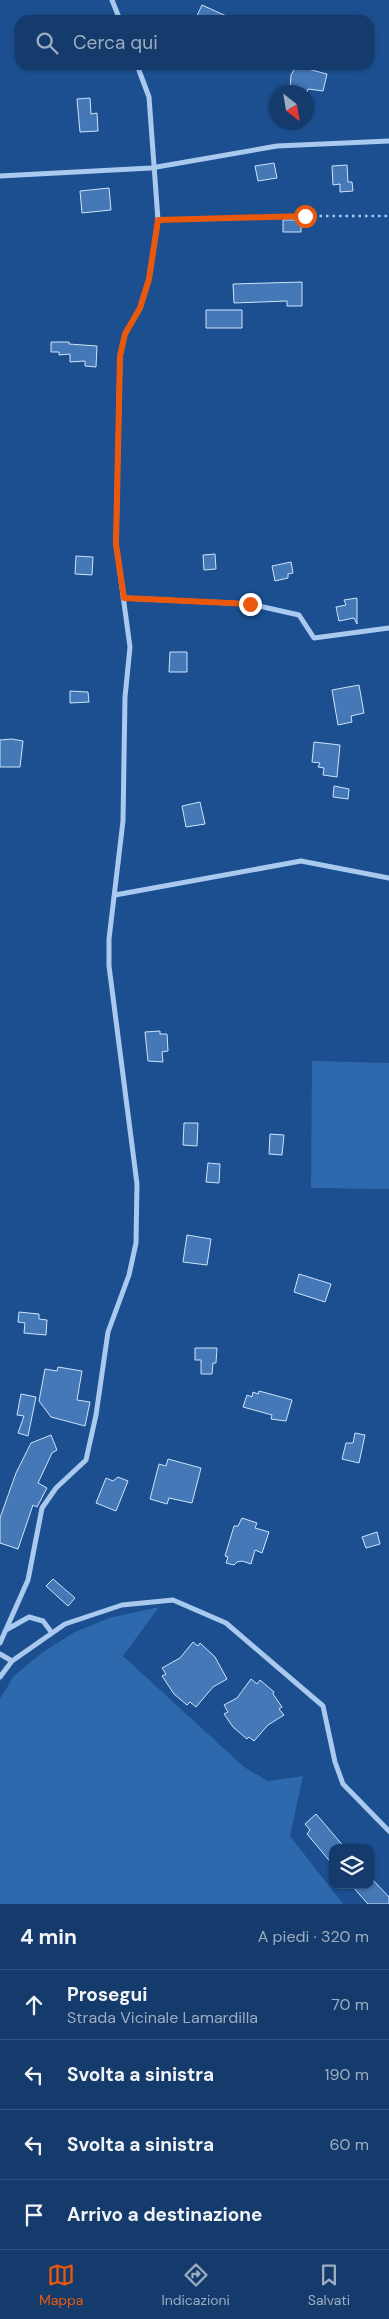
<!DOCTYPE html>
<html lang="it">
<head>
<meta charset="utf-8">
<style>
  :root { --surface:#143b6b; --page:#214673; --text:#f1f3f6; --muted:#9dadc1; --line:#33557e; --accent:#ea580c }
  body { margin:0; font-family:"DM Sans",sans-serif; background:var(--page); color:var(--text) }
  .controls { position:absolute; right:15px; bottom:15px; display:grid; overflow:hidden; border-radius:10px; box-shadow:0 1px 4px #0004 }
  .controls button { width:45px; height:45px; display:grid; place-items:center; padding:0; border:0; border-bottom:1px solid var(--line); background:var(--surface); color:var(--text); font:25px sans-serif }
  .compass { position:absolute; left:269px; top:85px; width:45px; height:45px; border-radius:50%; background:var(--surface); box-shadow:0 1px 4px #0004; rotate:149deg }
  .stop { position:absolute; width:15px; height:15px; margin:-11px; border:4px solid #ea580c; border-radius:50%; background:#fff }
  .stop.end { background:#ea580c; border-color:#fff; box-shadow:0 1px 5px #0008 }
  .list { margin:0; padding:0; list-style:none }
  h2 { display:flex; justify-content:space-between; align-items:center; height:65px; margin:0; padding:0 20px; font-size:21px }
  h2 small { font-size:16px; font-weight:400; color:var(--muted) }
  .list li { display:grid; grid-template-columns:32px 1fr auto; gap:15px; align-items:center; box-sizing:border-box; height:70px; padding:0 20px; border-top:1px solid var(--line) }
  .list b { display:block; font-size:19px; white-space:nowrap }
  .list p { margin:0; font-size:16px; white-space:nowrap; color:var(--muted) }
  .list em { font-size:16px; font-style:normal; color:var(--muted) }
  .icon { flex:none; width:28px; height:28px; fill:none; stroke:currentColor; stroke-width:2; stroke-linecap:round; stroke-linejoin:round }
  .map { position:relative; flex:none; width:389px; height:1904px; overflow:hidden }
  .search { position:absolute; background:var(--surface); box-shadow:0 1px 4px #0004; left:15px; right:15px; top:15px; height:55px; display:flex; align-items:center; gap:12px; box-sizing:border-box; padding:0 18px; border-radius:15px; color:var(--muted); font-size:19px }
  .sheet { height:345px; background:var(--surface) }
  nav { display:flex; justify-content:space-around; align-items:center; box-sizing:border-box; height:70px; border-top:1px solid var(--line); background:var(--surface); font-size:14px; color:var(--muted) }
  nav a { display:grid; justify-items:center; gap:2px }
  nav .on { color:var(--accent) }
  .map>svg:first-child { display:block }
  .green { fill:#2e69ad }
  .building { fill:#4478b7; stroke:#cfe3fa }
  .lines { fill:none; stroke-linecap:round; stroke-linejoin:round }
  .path { stroke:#a9c9ee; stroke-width:2.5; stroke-dasharray:2.5 4; stroke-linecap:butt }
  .service { stroke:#a9c9ee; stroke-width:4 }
  .minor { stroke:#a9c9ee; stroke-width:5 }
  .route { stroke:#ea580c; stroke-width:6 }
</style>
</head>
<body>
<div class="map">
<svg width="389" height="1904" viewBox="0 0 389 1904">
  <rect width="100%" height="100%" fill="#1b4f8f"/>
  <path class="green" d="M312 1061 389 1063V1189L311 1188Z
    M159 1607 123 1656 244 1767 268 1781 303 1776 290 1836 343 1904H0V1699L14 1676 43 1652 75 1632 109 1618Z"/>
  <path class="building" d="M202 5 235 20H195Z
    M300 67 327 74 323 91 308 89 307 92 290 89 291 75 295 68Z
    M90 98 91 114 97 113 98 131 80 132 77 99Z
    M274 163 277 178 258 181 255 166Z
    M347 165 348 182H352L353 191 340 192V184L333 185 332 166Z
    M109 188 111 210 82 213 80 191Z
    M283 220H301V232H283Z
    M302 282V306H287V301L234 303 233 284Z
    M206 310H242V328H206Z
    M51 342H69V344L97 346 96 367 85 366V361L70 362V354L59 355V352H51Z
    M215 554 216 569 204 570 203 555Z
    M76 556 93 557 92 575 75 574Z
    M291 562 293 573 288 574V578L275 581 272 566Z
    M357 598V624L354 618 339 621 336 607 346 605 344 600Z
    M170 652H187V672H169Z
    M359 685 364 713 351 716 352 722 338 725 332 690Z
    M70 691 88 692 89 702 70 703Z
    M12 739 23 741 20 767H0V740Z
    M314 742 340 745 337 777 323 775 324 768 318 767 320 763 312 762Z
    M334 786 349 789 348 799 333 797Z
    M200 802 205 824 186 827 182 806Z
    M160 1031V1034H167L168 1051 162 1052 163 1062 148 1061 145 1032Z
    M184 1123H198L197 1146 183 1145Z
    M270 1134 284 1135 282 1155 269 1154Z
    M208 1163 220 1164 219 1183 206 1182Z
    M187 1235 211 1239 207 1265 183 1262Z
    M299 1274 331 1284 325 1302 294 1292Z
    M19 1312 39 1314V1319L47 1320 46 1335 24 1333 25 1323 18 1322Z
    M195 1348H217L216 1363H213L212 1374H201V1360H195Z
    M58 1367 82 1371 77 1400 90 1402 85 1426 51 1417 39 1401 45 1369 57 1371Z
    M259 1391 292 1400 286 1421 271 1419 272 1415 243 1407 247 1395 252 1397 253 1392 258 1394Z
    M21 1394 36 1397 28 1436 18 1433 24 1416 17 1415Z
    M355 1433 365 1435 359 1463 342 1459 346 1443H353Z
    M51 1435 57 1450 52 1453 38 1483 47 1488 37 1507 33 1505 18 1549 0 1543V1518L16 1473 31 1443Z
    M168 1459 201 1468 192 1503 169 1498 167 1504 150 1499 159 1464 166 1466Z
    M118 1477 128 1481 116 1511 96 1503 106 1478 113 1481Z
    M242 1518 257 1523 255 1528 269 1532 262 1553 255 1550 251 1564 242 1561 237 1562 234 1565 226 1563 228 1557 225 1556 234 1526H238Z
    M377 1532 380 1544 366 1548 362 1537Z
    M53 1579 75 1598 68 1606 46 1586Z
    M193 1642 198 1646 200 1643 215 1657 227 1679 213 1687 196 1707 190 1702 187 1705 174 1694 162 1676 166 1674 162 1668 180 1658Z
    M251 1679 257 1684 260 1680 274 1692 273 1694 282 1707 279 1709 284 1715 268 1725 254 1741 249 1737 247 1739 233 1727 224 1714 228 1712 224 1705 237 1698Z
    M316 1814 345 1848H333V1865L307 1834 310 1830 305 1824Z
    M370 1877 389 1897V1904H368L351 1885H370Z"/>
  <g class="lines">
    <path class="path" d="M313 216H389"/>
    <path class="service" d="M158 220 305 216"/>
    <path class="minor" d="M112 0 120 20
      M0 176 151 168 277 146 389 141
      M123 598 250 604 299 615 314 638 389 628
      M115 895 301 861 389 878
      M6 1630 29 1617 43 1621 52 1633
      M0 1643 28 1580 42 1508 56 1488 86 1460 96 1415 108 1332 129 1275 136 1243 137 1184 109 966V939L123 821 125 697 130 647 116 544 120 356 125 334 140 308 149 279 158 220 149 97 137 65
      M0 1654 12 1661
      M0 1677 12 1661 65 1624 122 1605 173 1600 226 1623 323 1706 335 1762 343 1784 389 1831"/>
  </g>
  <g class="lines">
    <path class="route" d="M250 604 124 598 116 544 120 356 125 334 140 308 149 279 158 220 305 216"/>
  </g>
</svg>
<div class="controls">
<button><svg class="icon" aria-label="layers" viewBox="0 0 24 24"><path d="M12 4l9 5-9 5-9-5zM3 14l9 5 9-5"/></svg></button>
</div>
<svg class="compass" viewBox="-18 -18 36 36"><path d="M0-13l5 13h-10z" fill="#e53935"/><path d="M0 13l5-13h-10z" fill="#9dadc1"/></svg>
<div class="stop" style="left:305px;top:216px"></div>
<div class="stop end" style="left:250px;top:604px"></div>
<div class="search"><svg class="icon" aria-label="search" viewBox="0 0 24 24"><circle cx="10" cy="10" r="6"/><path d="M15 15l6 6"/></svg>Cerca qui</div>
</div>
<section class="sheet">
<h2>4 min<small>A piedi · 320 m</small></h2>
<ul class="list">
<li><svg class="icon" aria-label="ahead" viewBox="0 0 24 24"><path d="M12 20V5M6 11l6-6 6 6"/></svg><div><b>Prosegui</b><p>Strada Vicinale Lamardilla</p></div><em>70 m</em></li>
<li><svg class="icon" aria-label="left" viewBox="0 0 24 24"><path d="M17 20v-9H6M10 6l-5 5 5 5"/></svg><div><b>Svolta a sinistra</b></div><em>190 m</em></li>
<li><svg class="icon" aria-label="left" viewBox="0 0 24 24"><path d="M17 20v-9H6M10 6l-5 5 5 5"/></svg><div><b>Svolta a sinistra</b></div><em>60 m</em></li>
<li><svg class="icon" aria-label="arrive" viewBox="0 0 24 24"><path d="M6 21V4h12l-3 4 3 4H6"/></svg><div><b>Arrivo a destinazione</b></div></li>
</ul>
</section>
<nav>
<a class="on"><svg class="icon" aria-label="map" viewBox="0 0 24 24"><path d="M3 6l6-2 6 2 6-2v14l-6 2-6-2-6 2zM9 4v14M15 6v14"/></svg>Mappa</a>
<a><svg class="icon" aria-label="directions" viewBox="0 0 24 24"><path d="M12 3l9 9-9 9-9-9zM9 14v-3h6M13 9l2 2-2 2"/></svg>Indicazioni</a>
<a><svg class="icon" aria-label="saved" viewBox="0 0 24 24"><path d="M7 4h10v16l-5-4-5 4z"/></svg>Salvati</a>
</nav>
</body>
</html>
